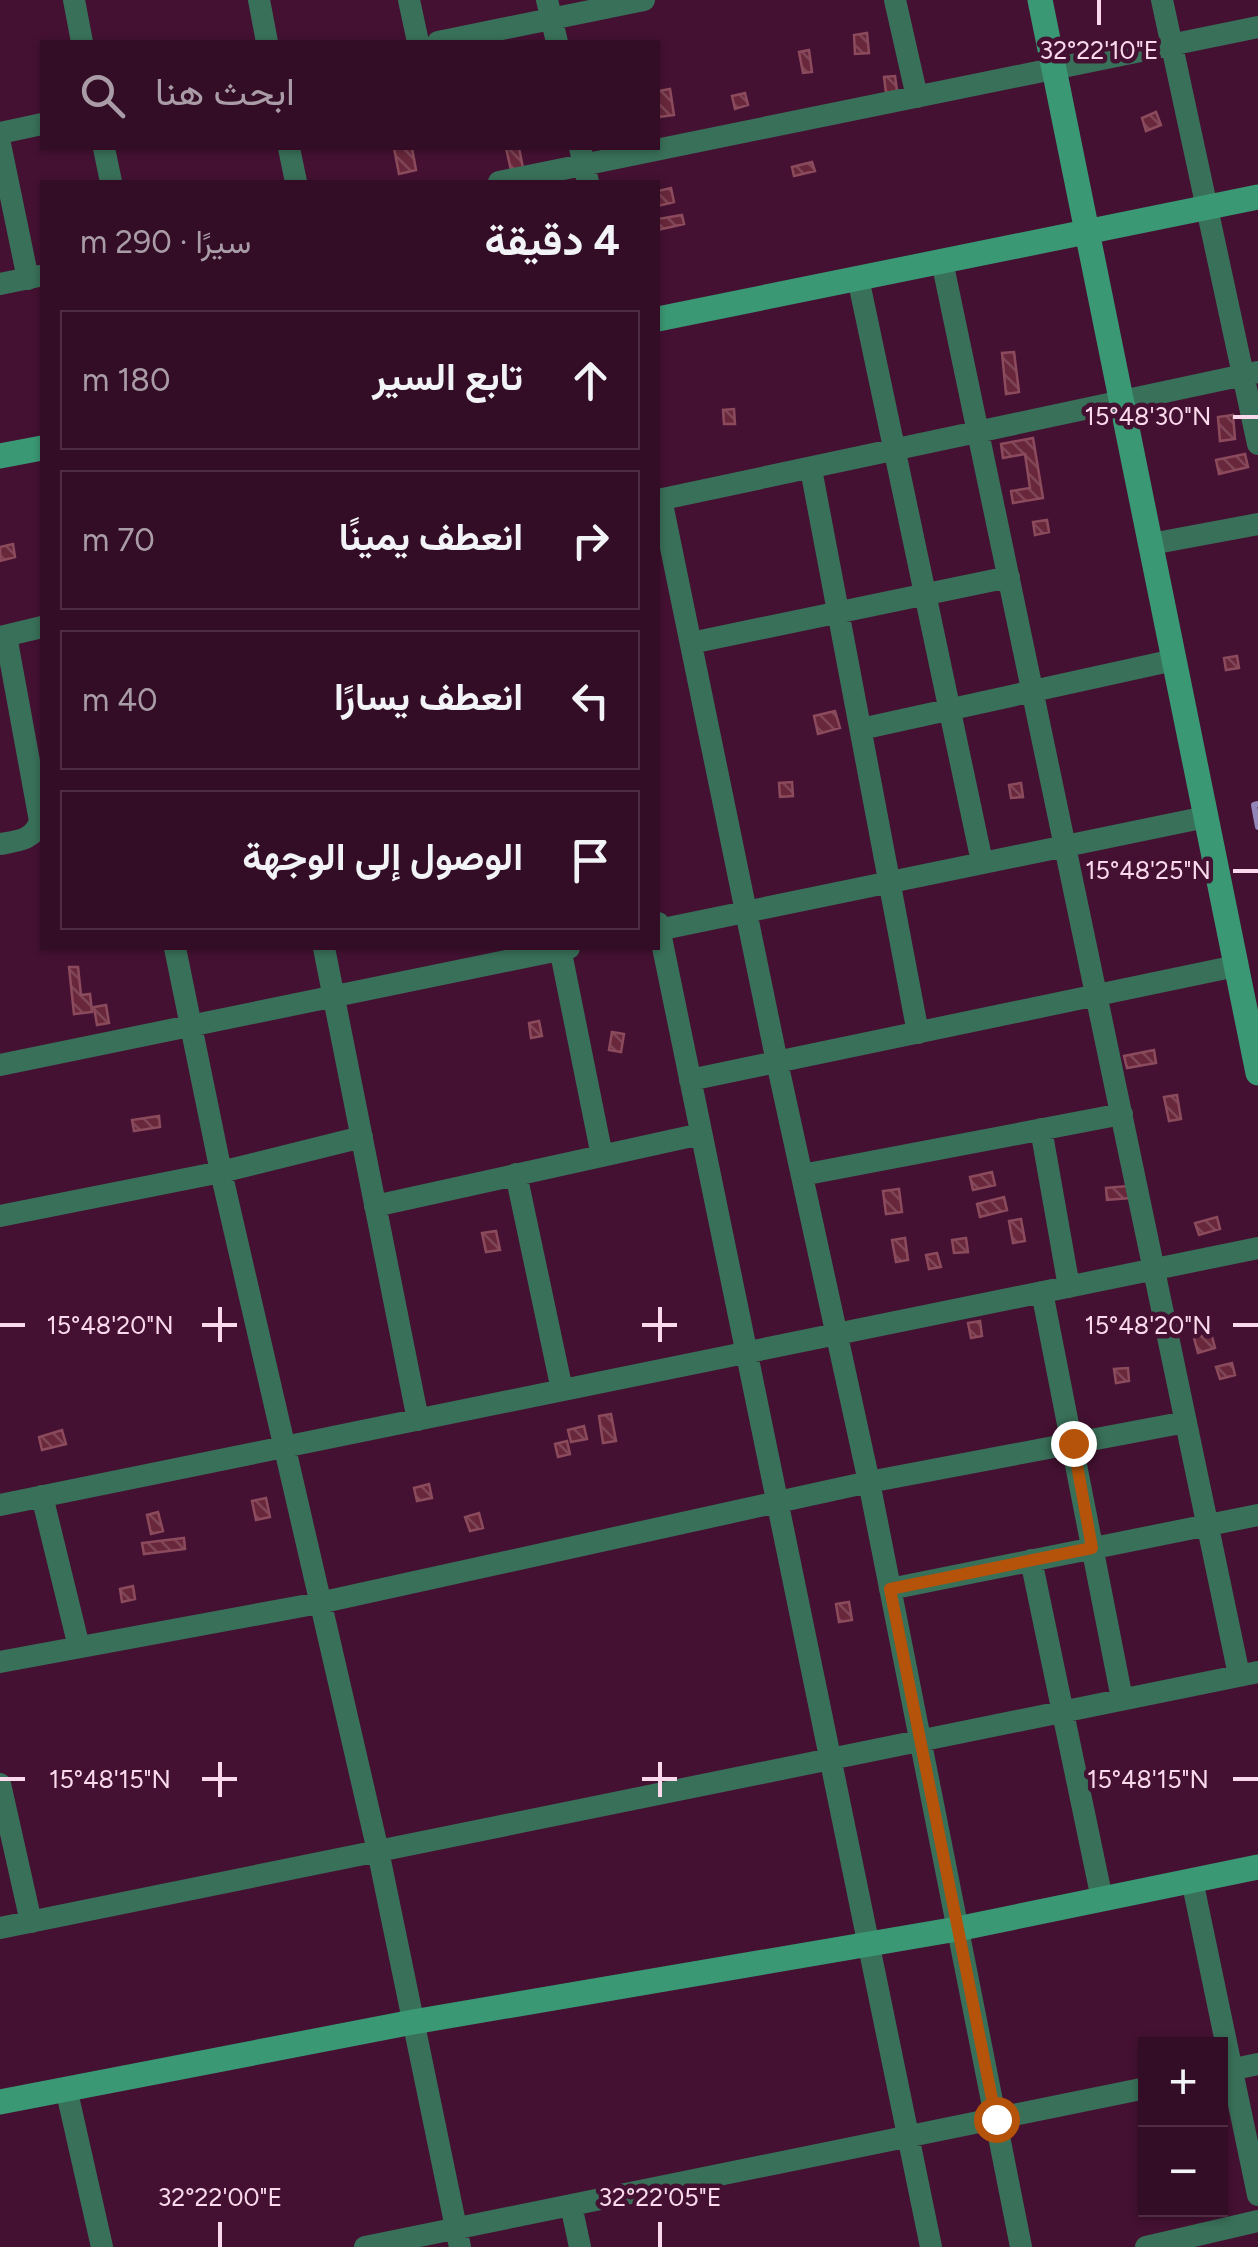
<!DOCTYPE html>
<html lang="ar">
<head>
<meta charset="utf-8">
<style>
  :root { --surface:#330d26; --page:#3e1b32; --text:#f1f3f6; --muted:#a99ca7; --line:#4e2d43 }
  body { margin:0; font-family:Figtree,Vazirmatn,sans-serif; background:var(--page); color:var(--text); direction:rtl }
  .controls { position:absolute; right:30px; bottom:30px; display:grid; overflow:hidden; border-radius:0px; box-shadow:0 2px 8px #0004 }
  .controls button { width:90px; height:90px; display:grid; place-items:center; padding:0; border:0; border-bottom:2px solid var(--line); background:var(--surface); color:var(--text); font:50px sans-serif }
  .stop { position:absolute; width:30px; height:30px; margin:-22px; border:8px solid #b45309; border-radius:50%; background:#fff }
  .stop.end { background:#b45309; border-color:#fff; box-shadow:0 2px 10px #0008 }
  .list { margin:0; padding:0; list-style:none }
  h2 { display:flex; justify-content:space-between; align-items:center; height:130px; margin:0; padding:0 40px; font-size:42px }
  h2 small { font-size:32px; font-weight:400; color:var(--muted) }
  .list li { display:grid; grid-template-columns:65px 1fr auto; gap:30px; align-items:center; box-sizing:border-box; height:140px; margin:0 20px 20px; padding:0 20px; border:2px solid var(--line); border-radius:0px }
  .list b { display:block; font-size:38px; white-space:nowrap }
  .list em { font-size:32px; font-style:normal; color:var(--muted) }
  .icon { flex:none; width:55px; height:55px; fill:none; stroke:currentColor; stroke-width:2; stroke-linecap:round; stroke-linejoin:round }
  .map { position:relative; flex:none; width:1258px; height:2247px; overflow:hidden; direction:ltr }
  .search { position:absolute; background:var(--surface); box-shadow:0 2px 8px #0004; left:40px; top:40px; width:620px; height:110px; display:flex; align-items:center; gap:25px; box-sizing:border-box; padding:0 35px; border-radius:0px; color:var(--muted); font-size:38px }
  .panel { position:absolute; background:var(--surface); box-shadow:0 2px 8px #0004; left:40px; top:180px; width:620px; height:770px; border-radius:0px; direction:rtl }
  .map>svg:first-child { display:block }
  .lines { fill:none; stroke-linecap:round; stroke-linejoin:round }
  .stream { stroke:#9186b7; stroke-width:6 }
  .building { fill:url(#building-back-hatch); stroke:#8c4b5c; stroke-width:2.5 }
  .street { stroke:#397059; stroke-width:22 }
  .secondary { stroke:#3a9974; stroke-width:25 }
  .route { stroke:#b45309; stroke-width:12 }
  .ticks { fill:none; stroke:#fbd9ec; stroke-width:4 }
  .ticks-label { font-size:25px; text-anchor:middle; fill:#fbd9ec; stroke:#441132; stroke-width:9; stroke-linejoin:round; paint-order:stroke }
</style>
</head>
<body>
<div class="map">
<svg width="1258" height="2247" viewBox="0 0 1258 2247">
  <defs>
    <pattern id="building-back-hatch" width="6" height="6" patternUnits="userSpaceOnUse" patternTransform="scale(2.5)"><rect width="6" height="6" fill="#69273b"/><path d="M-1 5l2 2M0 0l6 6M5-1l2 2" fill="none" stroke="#7f4658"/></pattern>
  </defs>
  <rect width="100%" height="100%" fill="#441132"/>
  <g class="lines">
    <path class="stream" d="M1258 804 1254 805 1258 827"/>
  </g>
  <path class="building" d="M867 33 869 53 855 54 854 35Z
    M809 50 812 72 803 73 799 52Z
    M895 76 897 91 886 93 884 77Z
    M670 89 674 115 659 117 658 91Z
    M745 93 748 105 735 109 732 96Z
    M1156 112 1161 125 1146 131 1142 118Z
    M394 148H412L416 170 399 174Z
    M506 148H519L523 168 511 170Z
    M812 162 815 171 794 176 792 167Z
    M671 188 674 202 658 206V191Z
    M682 215 684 224 658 230V219Z
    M1014 352 1019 392 1006 394 1002 353Z
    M734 409 735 424H724L723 410Z
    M1233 415 1235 439 1220 441 1218 417Z
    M1033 438 1043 498 1013 503 1011 491 1030 488 1025 454 1003 458 1001 444Z
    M1245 454 1248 467 1219 474 1216 460Z
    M1047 520 1049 532 1035 535 1033 522Z
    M13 544 15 557 0 561V547Z
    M1237 656 1239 668 1226 670 1224 658Z
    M835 711 840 728 818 734 814 716Z
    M792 782 793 796 780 797 779 783Z
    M1021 783 1023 797 1011 798 1009 785Z
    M69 967H78L81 995 90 994 92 1012 74 1014Z
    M106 1005 109 1023 97 1025 94 1007Z
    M539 1021 542 1036 531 1038 529 1023Z
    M612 1032 624 1034 621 1052 609 1050Z
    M1154 1050 1156 1063 1127 1068 1124 1056Z
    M1177 1095 1181 1119 1169 1121 1164 1097Z
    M159 1116 160 1127 134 1131 132 1120Z
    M992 1172 995 1185 973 1190 970 1177Z
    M1128 1186 1130 1198 1107 1200 1106 1188Z
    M899 1189 902 1212 886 1214 883 1191Z
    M1004 1197 1007 1210 980 1217 977 1204Z
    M1217 1217 1220 1229 1199 1235 1195 1223Z
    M1021 1219 1025 1241 1013 1243 1009 1221Z
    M496 1231 500 1250 486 1252 482 1233Z
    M905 1238 908 1260 896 1262 892 1240Z
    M966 1238 968 1252 954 1253 952 1240Z
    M937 1253 941 1267 929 1269 926 1255Z
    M980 1321 982 1336 971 1338 968 1323Z
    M1211 1333 1215 1348 1198 1353 1194 1338Z
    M1232 1363 1235 1375 1220 1379 1216 1367Z
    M1128 1368 1129 1381 1116 1383 1114 1369Z
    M611 1414 616 1441 603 1443 599 1416Z
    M584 1426 587 1439 571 1442 568 1430Z
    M62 1430 66 1444 42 1450 39 1437Z
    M567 1441 570 1454 558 1457 555 1444Z
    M429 1484 432 1498 417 1501 414 1488Z
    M266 1498 270 1517 256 1520 252 1501Z
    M158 1512 163 1531 151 1534 147 1515Z
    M479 1513 483 1528 470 1531 465 1517Z
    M184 1538 185 1549 144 1554 142 1543Z
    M133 1586 135 1599 122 1602 120 1589Z
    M849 1602 852 1620 839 1622 836 1604Z"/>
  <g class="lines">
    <path class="street" d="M74 0 82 42
      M259 0 267 42
      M409 0 418 42
      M547 0 557 42
      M895 0 917 97
      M1162 0 1258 444
      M438 42 644 0
      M0 133 42 124
      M0 144 28 279
      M104 148 111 182
      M289 148 296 182
      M580 148 588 182
      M499 182 1258 27
      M942 261 1239 1675
      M858 278 982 862
      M0 284 39 276
      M811 469 918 1033
      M661 499 777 1062 869 1482 1021 2247
      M658 500 1258 372
      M1151 544 1258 524
      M0 637 42 627
      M691 643 1009 577
      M861 729 1174 660
      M0 844C18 841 34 840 40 821L6 636
      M658 923 931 2247
      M658 930 1206 817
      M175 948 221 1172 378 1851 460 2247
      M324 948 418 1420
      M560 948 602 1156
      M0 1065 569 948
      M690 1080 1236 966
      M1041 1129 1069 1287
      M516 1174 562 1390
      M802 1175 1122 1114
      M375 1206 701 1134
      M0 1216 221 1172 362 1137
      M1042 1292 1122 1699
      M42 1496 79 1647
      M0 1505 1258 1248
      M1031 1560 1102 1899
      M890 1589 1258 1515
      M0 1662 319 1603 869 1482 1186 1422
      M0 1784 31 1922
      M1192 1880 1258 2195
      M0 1928 1258 1672
      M1220 2072 1258 2064
      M66 2088 102 2247
      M571 2205 580 2247
      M365 2247 1146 2088
      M1146 2247 1258 2221"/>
    <path class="secondary" d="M1040 0 1258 1073
      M658 319 1258 197
      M0 456 42 448
      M0 2102 413 2022 957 1929 1258 1867"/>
  </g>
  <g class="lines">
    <path class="route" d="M996 2119 890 1589 1092 1548 1073 1443"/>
  </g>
  <path class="ticks" d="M1099 0V25M1233 417H1258M1233 871H1258M220 1307V1342M660 1307V1342M0 1325H25M202 1325H237M642 1325H677M1233 1325H1258M220 1762V1797M660 1762V1797M0 1779H25M202 1779H237M642 1779H677M1233 1779H1258M220 2222V2247M660 2222V2247"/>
  <g class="ticks-label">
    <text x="1099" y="59">32°22'10"E</text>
    <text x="1148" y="425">15°48'30"N</text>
    <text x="1148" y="879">15°48'25"N</text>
    <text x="110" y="1334">15°48'20"N</text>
    <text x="1148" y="1334">15°48'20"N</text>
    <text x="110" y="1788">15°48'15"N</text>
    <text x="1148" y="1788">15°48'15"N</text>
    <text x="220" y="2206">32°22'00"E</text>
    <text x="660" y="2206">32°22'05"E</text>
  </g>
</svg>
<div class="controls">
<button>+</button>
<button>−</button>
</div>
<div class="stop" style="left:996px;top:2119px"></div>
<div class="stop end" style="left:1073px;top:1443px"></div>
<div class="search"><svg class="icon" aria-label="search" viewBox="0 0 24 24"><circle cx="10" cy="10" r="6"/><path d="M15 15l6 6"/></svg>ابحث هنا</div>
<section class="panel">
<h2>4 دقيقة<small>سيرًا · 290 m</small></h2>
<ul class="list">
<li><svg class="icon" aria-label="ahead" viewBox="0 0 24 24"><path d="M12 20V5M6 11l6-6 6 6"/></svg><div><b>تابع السير</b></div><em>180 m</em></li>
<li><svg class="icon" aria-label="right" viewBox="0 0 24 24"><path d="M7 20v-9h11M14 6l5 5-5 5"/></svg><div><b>انعطف يمينًا</b></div><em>70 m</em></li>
<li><svg class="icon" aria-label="left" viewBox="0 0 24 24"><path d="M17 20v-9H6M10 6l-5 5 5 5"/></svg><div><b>انعطف يسارًا</b></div><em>40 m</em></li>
<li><svg class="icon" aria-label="arrive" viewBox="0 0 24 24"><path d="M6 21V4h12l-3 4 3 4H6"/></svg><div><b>الوصول إلى الوجهة</b></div></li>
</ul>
</section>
</div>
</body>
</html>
